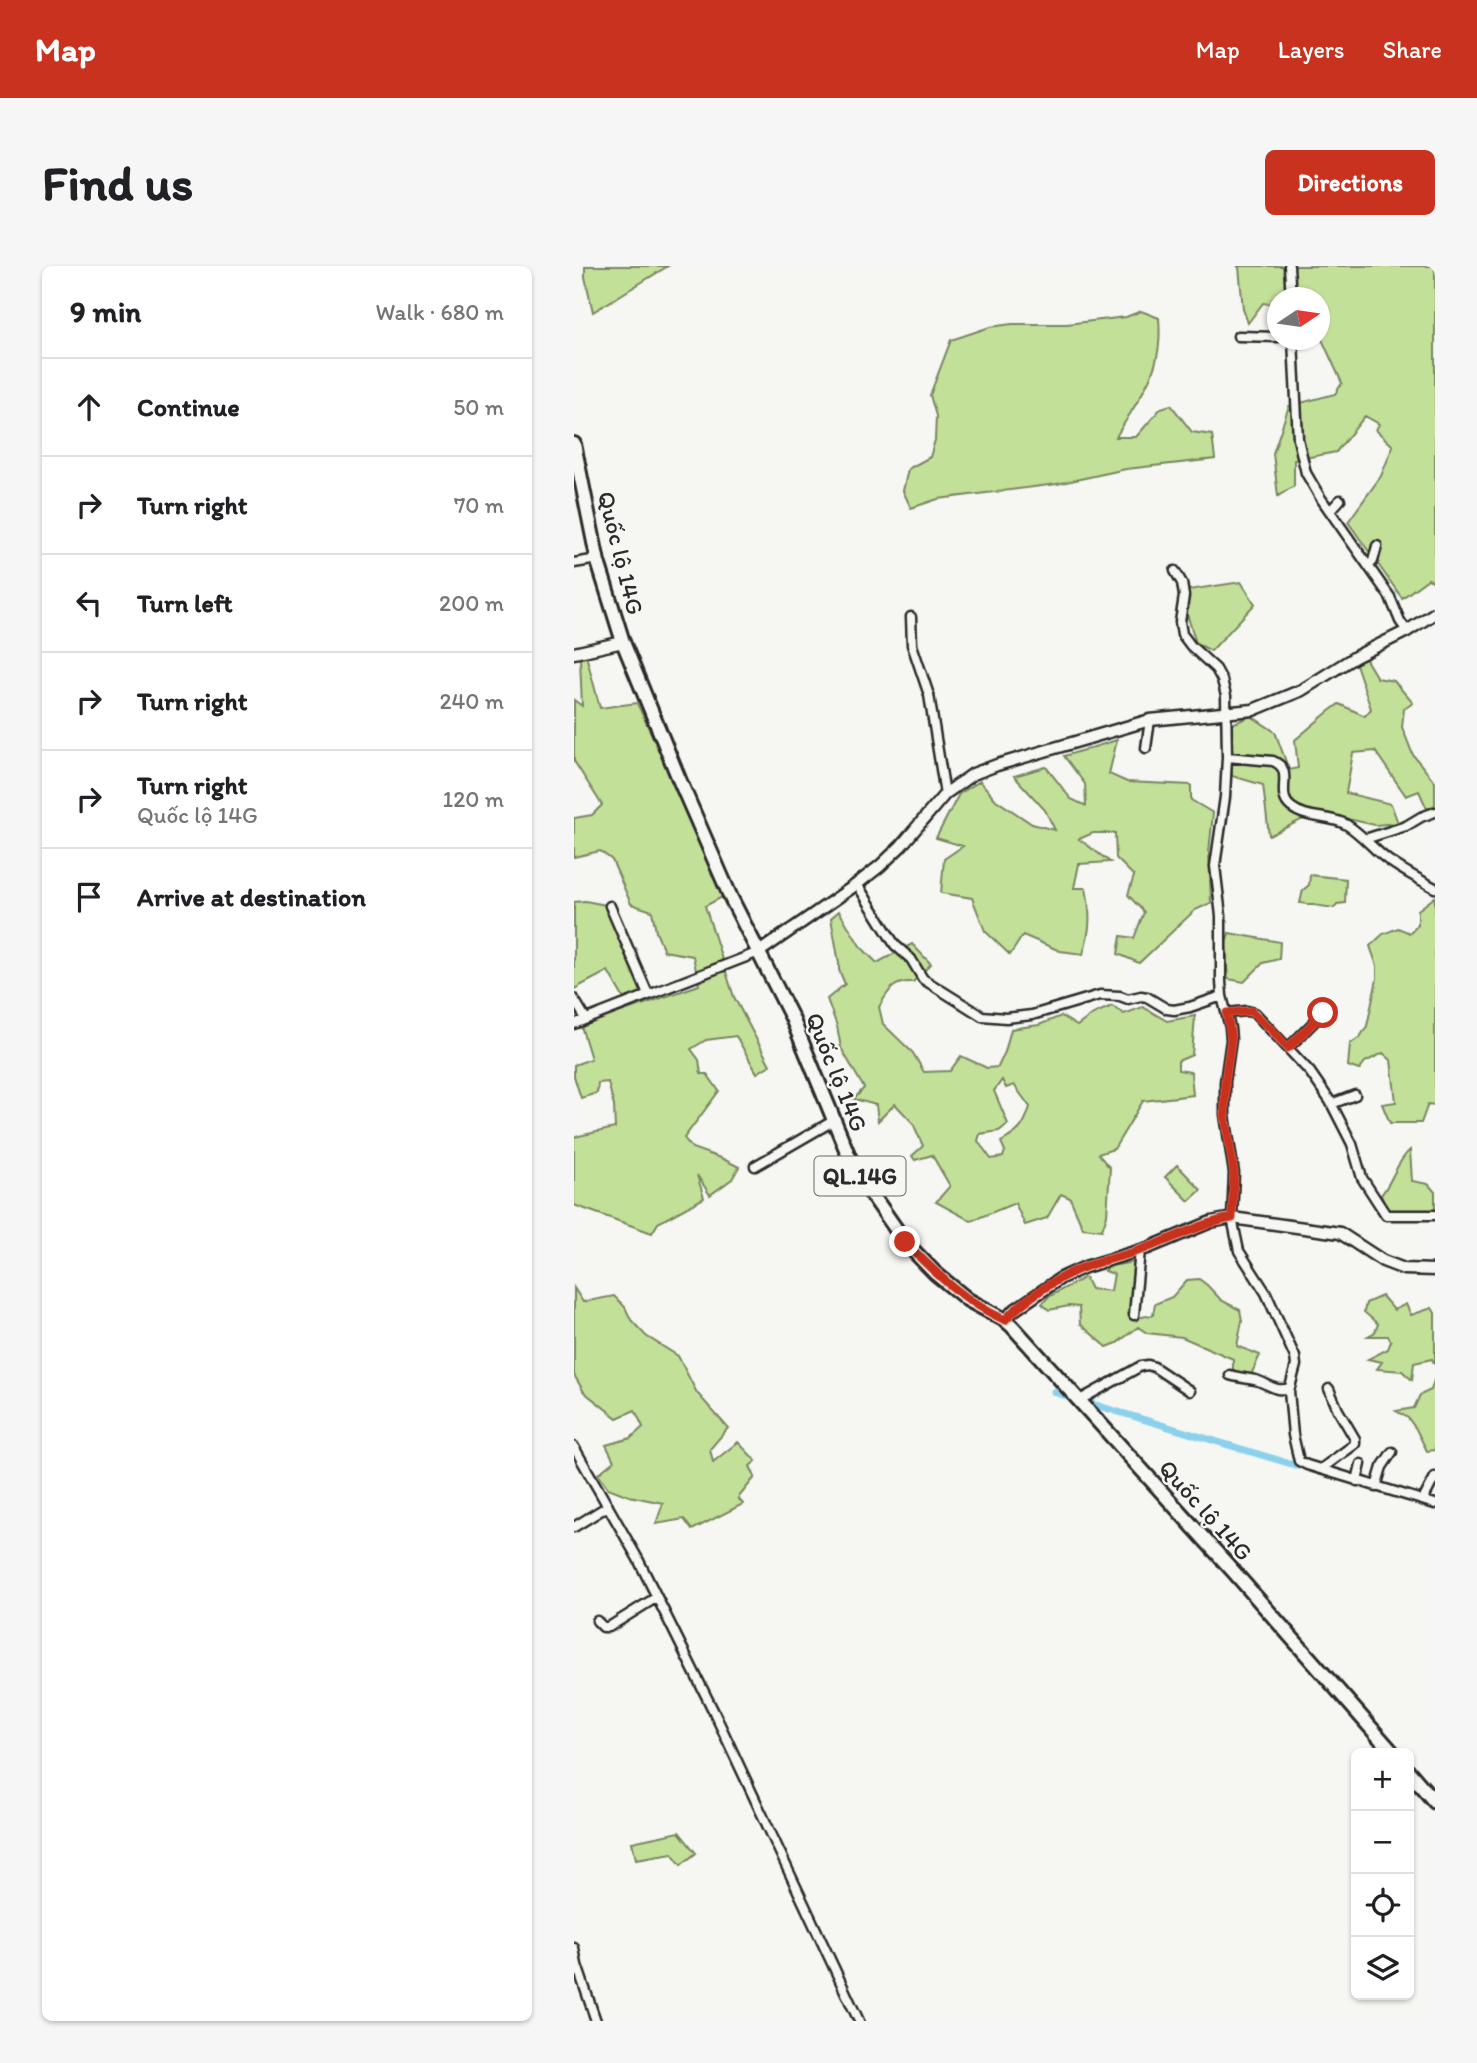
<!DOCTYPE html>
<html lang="en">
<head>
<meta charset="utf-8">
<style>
  :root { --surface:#fff; --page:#f6f6f6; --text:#202124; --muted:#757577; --line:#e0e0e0; --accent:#c8321e }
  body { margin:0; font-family:Itim,sans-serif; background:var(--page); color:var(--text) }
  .controls { position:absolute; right:21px; bottom:21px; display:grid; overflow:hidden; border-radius:10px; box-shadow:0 2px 5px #0004 }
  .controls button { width:63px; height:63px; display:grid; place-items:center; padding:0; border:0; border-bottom:2px solid var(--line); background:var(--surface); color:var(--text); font:35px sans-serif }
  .compass { position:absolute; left:693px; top:21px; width:63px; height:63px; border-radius:50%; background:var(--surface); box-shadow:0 2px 5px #0004; rotate:77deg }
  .stop { position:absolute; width:21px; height:21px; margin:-16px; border:5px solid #c8321e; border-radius:50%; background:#fff }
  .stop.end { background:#c8321e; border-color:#fff; box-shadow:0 2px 7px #0008 }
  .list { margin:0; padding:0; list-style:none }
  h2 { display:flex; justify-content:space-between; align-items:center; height:91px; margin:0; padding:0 28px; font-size:30px }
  h2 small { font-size:23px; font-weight:400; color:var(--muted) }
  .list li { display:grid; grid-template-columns:46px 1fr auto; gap:21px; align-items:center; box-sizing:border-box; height:98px; padding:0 28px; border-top:2px solid var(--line) }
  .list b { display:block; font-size:26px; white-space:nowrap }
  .list p { margin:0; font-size:23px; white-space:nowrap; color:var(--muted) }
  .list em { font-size:23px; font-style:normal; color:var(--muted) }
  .icon { flex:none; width:38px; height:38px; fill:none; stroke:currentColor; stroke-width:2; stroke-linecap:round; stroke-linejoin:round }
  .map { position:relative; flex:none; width:861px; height:1755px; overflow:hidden; border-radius:10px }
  header { display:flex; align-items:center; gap:42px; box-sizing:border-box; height:98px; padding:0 35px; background:var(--accent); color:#fff }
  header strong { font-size:33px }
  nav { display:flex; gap:38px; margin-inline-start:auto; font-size:24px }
  .intro { display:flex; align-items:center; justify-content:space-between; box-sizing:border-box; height:168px; padding:0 42px }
  h1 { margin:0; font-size:49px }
  .button { padding:18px 32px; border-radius:10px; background:var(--accent); color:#fff; font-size:24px; font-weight:700 }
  main { display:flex; gap:42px; padding:0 42px }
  aside { flex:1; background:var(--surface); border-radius:10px; box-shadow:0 2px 5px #0004 }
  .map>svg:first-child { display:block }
  .green { fill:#c3e098; stroke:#778662; stroke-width:2; fill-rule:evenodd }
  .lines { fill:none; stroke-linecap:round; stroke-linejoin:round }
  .canal { stroke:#8bd1ec; stroke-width:7 }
  .minor-casing { stroke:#2b2b2b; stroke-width:13 }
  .tertiary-casing { stroke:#2b2b2b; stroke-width:15 }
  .primary-casing { stroke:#2b2b2b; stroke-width:18 }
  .minor { stroke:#f6f6f2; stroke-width:8 }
  .tertiary { stroke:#f6f6f2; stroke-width:10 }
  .primary { stroke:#f6f6f2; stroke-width:12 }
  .route { stroke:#c8321e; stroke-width:9 }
  .labels { text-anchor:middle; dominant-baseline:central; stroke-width:5; stroke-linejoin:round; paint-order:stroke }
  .shield { fill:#f6f6f2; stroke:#686867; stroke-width:2 }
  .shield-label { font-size:23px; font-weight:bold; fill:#2b2b2b }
  .street-label { font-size:24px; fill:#2b2b2b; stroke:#f6f6f2 }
</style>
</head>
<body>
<header>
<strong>Map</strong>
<nav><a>Map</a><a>Layers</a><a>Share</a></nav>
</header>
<div class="intro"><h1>Find us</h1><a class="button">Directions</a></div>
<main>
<aside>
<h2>9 min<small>Walk · 680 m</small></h2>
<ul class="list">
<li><svg class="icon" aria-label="ahead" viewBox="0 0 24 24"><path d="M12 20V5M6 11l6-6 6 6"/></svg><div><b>Continue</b></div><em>50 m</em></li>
<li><svg class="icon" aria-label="right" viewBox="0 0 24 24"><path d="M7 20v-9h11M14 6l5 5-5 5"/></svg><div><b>Turn right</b></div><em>70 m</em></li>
<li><svg class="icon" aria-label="left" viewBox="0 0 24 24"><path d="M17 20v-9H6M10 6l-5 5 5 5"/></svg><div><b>Turn left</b></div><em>200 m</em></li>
<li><svg class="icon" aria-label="right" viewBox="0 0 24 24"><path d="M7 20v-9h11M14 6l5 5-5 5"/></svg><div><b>Turn right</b></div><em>240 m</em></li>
<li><svg class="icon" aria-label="right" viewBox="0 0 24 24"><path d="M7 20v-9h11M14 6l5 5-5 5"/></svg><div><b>Turn right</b><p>Quốc lộ 14G</p></div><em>120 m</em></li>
<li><svg class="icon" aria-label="arrive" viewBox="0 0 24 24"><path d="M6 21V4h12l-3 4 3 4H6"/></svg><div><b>Arrive at destination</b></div></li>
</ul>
</aside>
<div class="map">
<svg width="861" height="1755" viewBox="0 0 861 1755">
  <rect width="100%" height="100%" fill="#f6f6f2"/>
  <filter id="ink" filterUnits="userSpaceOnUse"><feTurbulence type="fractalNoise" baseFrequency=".0143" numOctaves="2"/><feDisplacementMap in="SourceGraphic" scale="14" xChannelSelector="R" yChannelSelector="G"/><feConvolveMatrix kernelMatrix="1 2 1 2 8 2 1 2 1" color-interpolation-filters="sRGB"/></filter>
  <g filter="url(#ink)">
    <path class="green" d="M11 0H94L19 46 11 11Z
      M663 0H861V316L854 313 828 332 774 256 807 210 819 180 802 164 805 158 791 150 762 186 720 194V220L704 230 699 187 715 140 761 128 768 117 746 69V32H704L703 39 689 37 674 57 669 43 665 1Z
      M567 45 585 52C586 65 586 78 583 91 578 117 555 148 542 171H562L587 142 597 139 618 166 638 169 641 193 552 203 483 218 364 233 337 242 329 225 334 203 356 191 361 174 362 150 356 129 377 74 416 61 438 58H493L552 51Z
      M667 316 681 338 637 385 622 377 613 348 614 324Z
      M12 389 26 442 63 437 152 629 131 640 160 731 196 799 183 807 162 770 132 774 117 783 125 794 127 808H133L145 825 110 872 118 882 149 893 165 901 158 913 136 929 123 909 130 932 84 957 78 967 0 939V871L41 862 40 840 34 816 24 817 23 827 7 832 0 810V799L17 793 7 760 125 719 119 690 90 685 82 666 78 645 57 638 38 594 26 585 0 591V552L18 549 28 539 0 495V434L8 440 6 392Z
      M791 392 803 412 820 415 839 437 830 443 828 461 839 489 861 516V539L853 543 845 525 832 530 801 485 779 487 772 527 817 538 824 557 801 559 743 546 695 570 689 519 658 510V458L677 450 701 466 715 504 724 502 721 474 754 446 765 438 791 450 797 443 782 398Z
      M543 474 535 508 553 516 617 519V534L639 547 635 586 637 637 621 644 565 697 544 688 547 670 560 672 570 646 554 629 560 610 542 592 541 567H519L505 573 536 596 505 598 500 622H512C517 649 517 662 509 688L486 685 449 669 436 689 411 665 398 632 367 627 370 593 389 580 362 572 385 528 406 515 422 534 458 558 481 564 471 544 440 510 472 501 497 533 512 540 511 518 490 490Z
      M736 609 772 613 771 637 763 638 760 642 726 637 729 624 735 619Z
      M861 631V839L854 838 847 857H816L808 838 822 836 817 794 809 787 791 796 785 804 774 800 776 778 786 771 793 760 803 713V700L796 680 809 668 824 662 836 667 844 659V644Z
      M11 635 32 639 54 683 62 682 71 725 50 733 34 705 0 723V636Z
      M265 645 286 680 303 697 338 678 357 698 339 716C319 715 315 724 305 741L309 758 339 787 350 806 376 805 387 790 413 802 424 801 431 786 437 763 465 759 487 750 503 760 519 748 538 740 550 748 569 741 593 755 621 750 618 789 604 795V804L617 806 619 829 569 835 540 883 524 888 536 902 533 949 528 964 509 962 496 932 487 928 473 952 451 959 441 937 397 955 362 936 376 920 358 889 341 894 338 890 349 880 339 857 321 838 304 855 302 839 280 833 290 822 267 782 263 760 253 733 271 718 265 704V697L257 652ZM428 814 432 822 440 819 456 841C450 861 445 866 427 876L431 885 429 891 417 893 404 875 406 868 425 865 434 858 420 825Z
      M655 667 706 676 705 693 689 697 670 716 654 713 652 677Z
      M836 884 838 915 854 918 861 926V944L817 946 813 944 807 929C819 915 822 896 836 884Z
      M603 899 627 924 615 935 591 911Z
      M560 996 557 1053 579 1049 581 1038 598 1031 613 1014 625 1013 633 1019 647 1034 666 1044 668 1055 663 1080 686 1089 677 1109 659 1106V1093L608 1071 573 1067 564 1061 543 1077 533 1081 506 1058 505 1041 495 1040 475 1044 468 1038 474 1031 511 1011 517 1023 537 1025 540 1008 530 1005 537 1000Z
      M0 1022 9 1036 40 1030 51 1041 57 1054 72 1070 104 1090 123 1127 154 1162 136 1183 139 1196 164 1176 182 1195 176 1200 181 1211 164 1232 169 1238 118 1264 110 1253 82 1258 89 1237 55 1230 34 1222 24 1208 40 1195 32 1179 57 1172 69 1161 61 1144 43 1152 10 1126 0 1109Z
      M808 1030 820 1044 832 1038 837 1049 858 1042 861 1047V1099L858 1093 840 1097 838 1114 828 1105 803 1103 808 1096 794 1093 814 1083 817 1075 814 1070H794L801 1066 804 1058 790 1046 792 1037Z
      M861 1111V1184L853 1185 842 1163 834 1152 822 1145 840 1142 846 1129 857 1124Z
      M105 1566 122 1587 107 1599 98 1587 62 1593 58 1576Z"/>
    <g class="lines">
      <path class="canal" d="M480 1126 495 1131
        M515 1137 724 1200"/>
      <defs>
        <path id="minor" d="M715 0 717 32
          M664 70 704 71
          M719 74 724 173 732 207 746 231 816 331 826 355 833 365
          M756 245 766 234
          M0 297 24 293
          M795 300 799 295 803 280
          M601 305 608 317 610 330 606 356 608 368 617 380 642 403 648 414 652 430 653 491 651 531 641 600 647 650V715L648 730 656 762 657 774 651 816V849L660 907 658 952 665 985 692 1027 721 1091 722 1099 715 1125 719 1169 725 1195 733 1199 861 1238
          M337 351 338 379 355 429 371 528
          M572 482 576 454
          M653 491 699 495C722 504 700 528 717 541 733 554 757 549 773 559 789 569 800 584 814 594 829 605 845 613 861 622
          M791 573 832 560 847 551 861 546
          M283 618 321 679 337 693 349 713 408 750 432 752 458 749 526 729 546 730 554 733 567 730 573 731 593 743 600 744 616 741 648 730
          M36 640 74 728
          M0 733 12 753
          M653 747 673 745 681 747 736 806 756 835 760 837 781 829
          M0 758 185 686
          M714 782 749 747 755 749
          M756 835 778 878 788 912 812 949H861
          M181 900 259 855
          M560 1049 566 984
          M656 1109C665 1112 673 1112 681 1114 694 1117 701 1127 715 1122
          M506 1134 567 1100 574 1099 580 1101 616 1125
          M0 1181 64 1293 140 1446 285 1755
          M747 1203 781 1178V1173L764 1144 755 1123
          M783 1215 787 1198
          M802 1221 808 1201 818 1186
          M849 1234 861 1211
          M0 1261 34 1240
          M23 1355 29 1361H35L83 1331
          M0 1682 3 1699 22 1755"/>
        <path id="tertiary" d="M0 387 49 376
          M185 686 283 618 306 600 327 580 371 528 399 508 423 499 576 454 679 444 728 424 781 391 833 365 861 347
          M431 1054 439 1045 487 1012 511 1001 574 982 637 956 658 952 766 967 809 995 830 1003 861 1004"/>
        <path id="primary" d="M0 178 24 296 49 376 105 513 157 632 218 752 276 893 294 923 331 976 361 1007 394 1034 431 1054 438 1060 660 1306 819 1487
          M835 1506 861 1536"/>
      </defs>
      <use href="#minor" class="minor-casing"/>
      <use href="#tertiary" class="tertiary-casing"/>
      <use href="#primary" class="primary-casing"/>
      <use href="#minor" class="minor"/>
      <use href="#tertiary" class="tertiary"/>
      <use href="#primary" class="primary"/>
    </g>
  </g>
  <g class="lines" filter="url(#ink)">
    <path class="route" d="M331 976C361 1007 391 1036 431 1054 450 1033 485 1010 513 1000 533 993 555 989 575 981 603 971 628 957 658 952L660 907 651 849V816L657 774 653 747 677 745 698 764 714 782 749 747"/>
  </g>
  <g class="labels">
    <rect class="shield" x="240.5" y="890.5" width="91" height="39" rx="5"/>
    <g class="shield-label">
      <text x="286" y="910">QL.14G</text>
    </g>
    <g class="street-label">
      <text transform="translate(47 287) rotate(76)">Quốc lộ 14G</text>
      <text transform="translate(263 806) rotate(68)">Quốc lộ 14G</text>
      <text transform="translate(632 1244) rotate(48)">Quốc lộ 14G</text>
    </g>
  </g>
</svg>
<div class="controls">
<button>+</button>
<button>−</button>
<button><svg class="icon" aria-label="locate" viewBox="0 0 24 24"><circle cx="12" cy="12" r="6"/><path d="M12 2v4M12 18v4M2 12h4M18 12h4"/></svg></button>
<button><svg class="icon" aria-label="layers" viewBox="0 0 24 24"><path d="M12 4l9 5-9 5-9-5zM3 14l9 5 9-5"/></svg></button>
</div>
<svg class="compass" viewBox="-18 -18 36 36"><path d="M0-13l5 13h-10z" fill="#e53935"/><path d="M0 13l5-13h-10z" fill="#757577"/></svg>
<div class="stop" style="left:749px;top:747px"></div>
<div class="stop end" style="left:331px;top:976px"></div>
</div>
</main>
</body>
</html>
